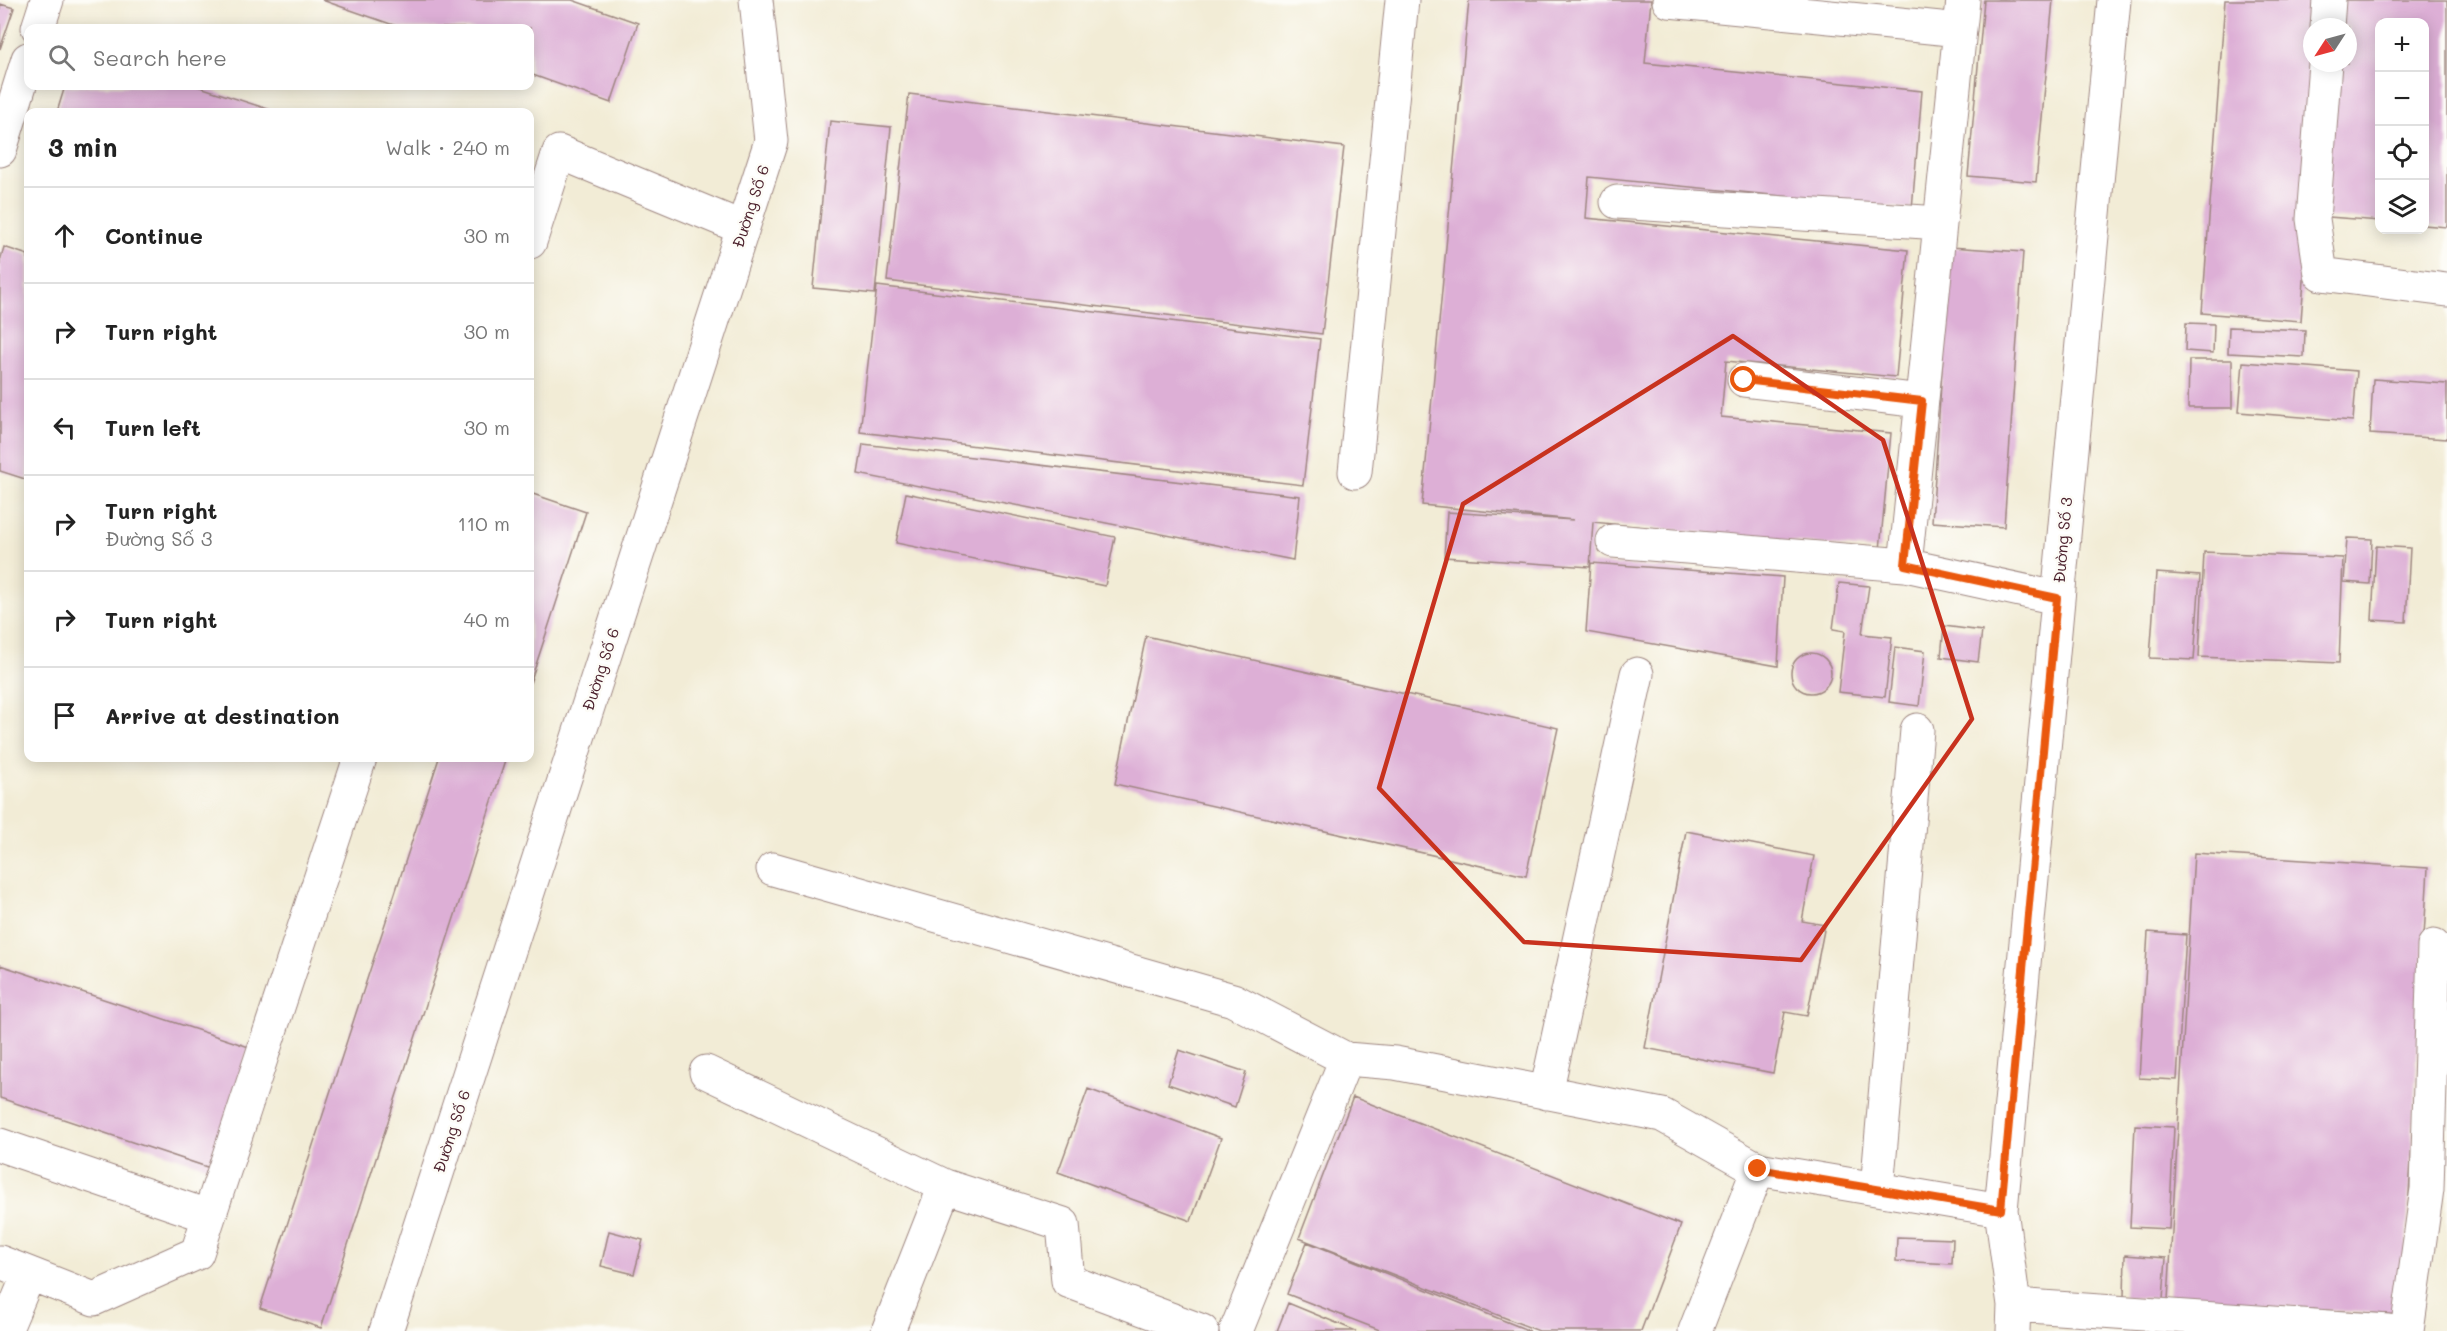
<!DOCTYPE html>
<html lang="en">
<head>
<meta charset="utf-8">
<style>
  :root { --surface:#fff; --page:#f2f2f2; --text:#222; --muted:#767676; --line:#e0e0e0 }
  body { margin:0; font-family:Mali,sans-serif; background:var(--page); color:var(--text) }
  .controls { position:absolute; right:18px; top:18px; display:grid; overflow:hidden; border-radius:12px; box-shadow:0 3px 15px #0003 }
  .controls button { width:54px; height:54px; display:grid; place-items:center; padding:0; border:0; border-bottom:2px solid var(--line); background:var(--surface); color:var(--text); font:30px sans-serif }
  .compass { position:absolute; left:2303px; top:18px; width:54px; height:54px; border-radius:50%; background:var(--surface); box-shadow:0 3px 15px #0003; rotate:234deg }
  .stop { position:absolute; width:18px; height:18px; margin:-14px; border:4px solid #ea580c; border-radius:50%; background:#fff }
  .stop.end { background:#ea580c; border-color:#fff; box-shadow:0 2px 6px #0008 }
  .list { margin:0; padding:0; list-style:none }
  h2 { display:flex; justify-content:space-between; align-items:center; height:78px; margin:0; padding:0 24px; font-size:26px }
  h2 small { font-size:20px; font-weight:400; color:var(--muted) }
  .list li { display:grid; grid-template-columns:39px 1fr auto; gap:18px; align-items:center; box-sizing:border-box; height:96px; padding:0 24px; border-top:2px solid var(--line) }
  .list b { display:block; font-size:22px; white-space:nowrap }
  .list p { margin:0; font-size:20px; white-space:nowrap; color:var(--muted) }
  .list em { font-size:20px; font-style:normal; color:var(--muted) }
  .icon { flex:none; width:33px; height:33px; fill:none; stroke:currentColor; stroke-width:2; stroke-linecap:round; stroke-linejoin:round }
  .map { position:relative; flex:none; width:2447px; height:1331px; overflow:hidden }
  .search { position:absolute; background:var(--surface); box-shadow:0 3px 15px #0003; left:24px; top:24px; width:510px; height:66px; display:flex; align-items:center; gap:15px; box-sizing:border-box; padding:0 21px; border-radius:12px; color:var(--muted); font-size:22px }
  .panel { position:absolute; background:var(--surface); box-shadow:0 3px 15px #0003; left:24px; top:108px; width:510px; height:654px; border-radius:12px }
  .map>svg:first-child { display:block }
  .building { fill:#ddafd6 }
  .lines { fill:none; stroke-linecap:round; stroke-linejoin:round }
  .minor-casing { stroke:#9e8680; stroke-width:35 }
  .minor { stroke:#fff; stroke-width:33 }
  .route { stroke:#ea580c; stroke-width:8 }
  .marked { fill:none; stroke:#c8321e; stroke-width:4.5; stroke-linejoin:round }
  .labels { text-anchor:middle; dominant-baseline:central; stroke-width:5; stroke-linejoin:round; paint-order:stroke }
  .street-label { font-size:16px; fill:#4a1f2b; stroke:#fdfcf7 }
</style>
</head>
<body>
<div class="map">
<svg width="2447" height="1331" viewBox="0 0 2447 1331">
  <rect width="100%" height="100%" fill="#fdfcf7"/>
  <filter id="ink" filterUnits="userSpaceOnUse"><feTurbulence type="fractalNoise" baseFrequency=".0167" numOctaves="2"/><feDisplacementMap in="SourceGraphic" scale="12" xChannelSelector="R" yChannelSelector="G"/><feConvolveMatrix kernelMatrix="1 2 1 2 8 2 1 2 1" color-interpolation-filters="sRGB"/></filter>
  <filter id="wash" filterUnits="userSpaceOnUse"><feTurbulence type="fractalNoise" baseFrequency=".008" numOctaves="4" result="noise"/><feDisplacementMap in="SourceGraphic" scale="24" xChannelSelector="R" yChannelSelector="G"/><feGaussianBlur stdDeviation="1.35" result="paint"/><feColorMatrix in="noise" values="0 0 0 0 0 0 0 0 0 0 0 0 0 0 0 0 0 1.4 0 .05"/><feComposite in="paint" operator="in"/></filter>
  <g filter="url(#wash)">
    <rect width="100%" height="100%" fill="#f2ecd6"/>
    <g id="blocks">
      <path class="building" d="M322 0H572L638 23 611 103 530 74V28H402Z
        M1469 0H1651L1645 63 1922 91 1912 209 1589 177 1586 218 1908 250 1896 377 1726 361 1721 417 1891 433 1880 550 1593 522 1590 567 1444 557 1447 512 1574 520 1422 505Z
        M1984 0H2053L2036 182 1968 176Z
        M2225 0H2325L2312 27V63H2320L2301 321 2202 313Z
        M2333 0H2447V227L2424 225V22H2380V221L2316 216 2328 63H2348V27H2331Z
        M0 4 14 8 0 49Z
        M65 86H197L277 112H57Z
        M909 94 1344 147 1322 334 887 281Z
        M830 121 891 127 875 294 813 288Z
        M4 247 28 255V480L0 471V261Z
        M1950 247 2023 252 2004 527 1932 522Z
        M877 286 1320 339 1303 485 860 432Z
        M2186 323 2214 324 2213 353 2185 351Z
        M2229 327 2305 330 2304 357 2228 353Z
        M2189 360H2232V408H2188Z
        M2243 362 2357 371 2353 421 2239 412Z
        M2373 379 2447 384V439L2370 434Z
        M863 444 1300 496 1293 560 858 474Z
        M530 493 586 512 530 683Z
        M906 493 1115 537 1105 586 896 543Z
        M2347 538 2372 539 2370 584 2344 582Z
        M2376 546 2410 548 2406 622 2372 620Z
        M2204 552 2343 558 2339 663 2199 657Z
        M1591 563 1783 577 1778 666 1586 632Z
        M2156 573 2200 576 2194 660 2150 658Z
        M1839 583 1869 586 1862 634 1892 637 1885 697 1838 692 1845 631 1833 629Z
        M1944 626 1982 631 1978 662 1941 657Z
        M1146 636 1558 728 1526 876 1115 784Z
        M1895 647 1925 651 1919 706 1889 702Z
        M1791 673a20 20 0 1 1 40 0a20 20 0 1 1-40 0Z
        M439 758H506L321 1328 260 1308Z
        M1686 831 1814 856 1802 921 1825 925 1807 1016 1785 1012 1773 1073 1645 1048Z
        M2194 853 2428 868 2402 1315 2168 1300Z
        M2148 932 2186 935 2177 1080 2139 1078Z
        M0 965 249 1047 210 1168 0 1098Z
        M1179 1050 1246 1072 1235 1107 1168 1084Z
        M1088 1089 1221 1138 1191 1221 1058 1172Z
        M1353 1097 1681 1225 1641 1331H1539L1299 1238Z
        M2135 1125 2174 1127 2169 1229 2130 1227Z
        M609 1231 643 1240 634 1274 601 1266Z
        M1897 1237 1953 1239 1952 1264 1896 1261Z
        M1307 1242 1475 1309 1530 1331H1382L1287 1294Z
        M2125 1255 2166 1258 2163 1299 2124 1297Z
        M1288 1303 1356 1331H1277Z"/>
    </g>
  </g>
  <g filter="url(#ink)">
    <use href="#blocks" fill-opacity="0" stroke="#9e8680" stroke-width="1.5"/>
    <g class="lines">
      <defs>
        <path id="minor" d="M1669 1 1960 30
          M2327 27 2329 0
          M38 28 47 0
          M2325 63 2313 219 2321 274 2447 290
          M0 150 28 59
          M1617 202 1940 223
          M530 242 559 152 743 228
          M1744 380 1921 401
          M1355 472 1402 0
          M1613 541 1905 565 2057 598
          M1905 565 1963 0
          M773 869 1233 1000 1346 1059
          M706 1072 945 1186 1063 1224 1068 1281 1202 1331
          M1546 1093 1637 674
          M0 1145 208 1216
          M1877 1189 1917 730
          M0 1262 94 1299 197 1253 360 758
          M2014 1305 2388 1331
          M5 1331 29 1274
          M386 1331 771 141 756 0
          M888 1331 945 1186
          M1236 1331 1346 1059 1395 1063 1662 1115 1758 1169 2001 1210
          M1695 1331 1758 1169
          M2013 1331 2014 1305 2001 1210 2114 0
          M2407 1331 2427 1189 2434 946"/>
      </defs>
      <use href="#minor" class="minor-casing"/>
      <use href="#minor" class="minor"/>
    </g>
  </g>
  <g class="lines" filter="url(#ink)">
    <path class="route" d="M1744 380 1922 401 1905 565 2057 598 2001 1210 1758 1169"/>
  </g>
  <path class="marked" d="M1733 336 1883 440 1972 719 1801 960 1524 942 1379 788 1463 504Z"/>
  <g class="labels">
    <g class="street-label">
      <text transform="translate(750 206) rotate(-72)">Đường Số 6</text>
      <text transform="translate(2062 540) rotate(-85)">Đường Số 3</text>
      <text transform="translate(600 669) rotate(-72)">Đường Số 6</text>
      <text transform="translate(451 1131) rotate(-72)">Đường Số 6</text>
    </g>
  </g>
</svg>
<div class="controls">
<button>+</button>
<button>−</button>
<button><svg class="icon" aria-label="locate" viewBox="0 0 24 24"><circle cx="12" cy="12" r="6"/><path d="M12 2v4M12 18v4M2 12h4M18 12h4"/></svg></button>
<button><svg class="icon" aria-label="layers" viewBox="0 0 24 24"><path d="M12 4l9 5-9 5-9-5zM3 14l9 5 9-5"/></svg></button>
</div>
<svg class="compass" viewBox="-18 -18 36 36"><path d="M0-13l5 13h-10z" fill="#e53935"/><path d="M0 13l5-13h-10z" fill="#767676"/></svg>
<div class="stop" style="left:1744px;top:380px"></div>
<div class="stop end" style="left:1758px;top:1169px"></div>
<div class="search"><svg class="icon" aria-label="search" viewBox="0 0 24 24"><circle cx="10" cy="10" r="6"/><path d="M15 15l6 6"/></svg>Search here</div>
<section class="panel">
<h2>3 min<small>Walk · 240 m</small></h2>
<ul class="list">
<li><svg class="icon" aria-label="ahead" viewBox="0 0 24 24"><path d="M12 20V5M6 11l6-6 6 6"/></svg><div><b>Continue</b></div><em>30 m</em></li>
<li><svg class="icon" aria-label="right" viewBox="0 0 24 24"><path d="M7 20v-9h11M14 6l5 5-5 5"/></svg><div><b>Turn right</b></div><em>30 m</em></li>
<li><svg class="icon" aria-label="left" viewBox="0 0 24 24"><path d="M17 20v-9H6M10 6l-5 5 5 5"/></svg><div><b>Turn left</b></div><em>30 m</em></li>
<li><svg class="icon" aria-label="right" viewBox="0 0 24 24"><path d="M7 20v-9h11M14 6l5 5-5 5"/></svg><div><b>Turn right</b><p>Đường Số 3</p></div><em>110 m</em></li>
<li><svg class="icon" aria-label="right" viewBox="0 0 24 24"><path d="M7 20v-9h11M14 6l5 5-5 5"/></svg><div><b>Turn right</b></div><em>40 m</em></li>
<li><svg class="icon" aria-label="arrive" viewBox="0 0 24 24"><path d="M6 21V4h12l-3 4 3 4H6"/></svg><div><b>Arrive at destination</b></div></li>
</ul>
</section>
</div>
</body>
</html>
